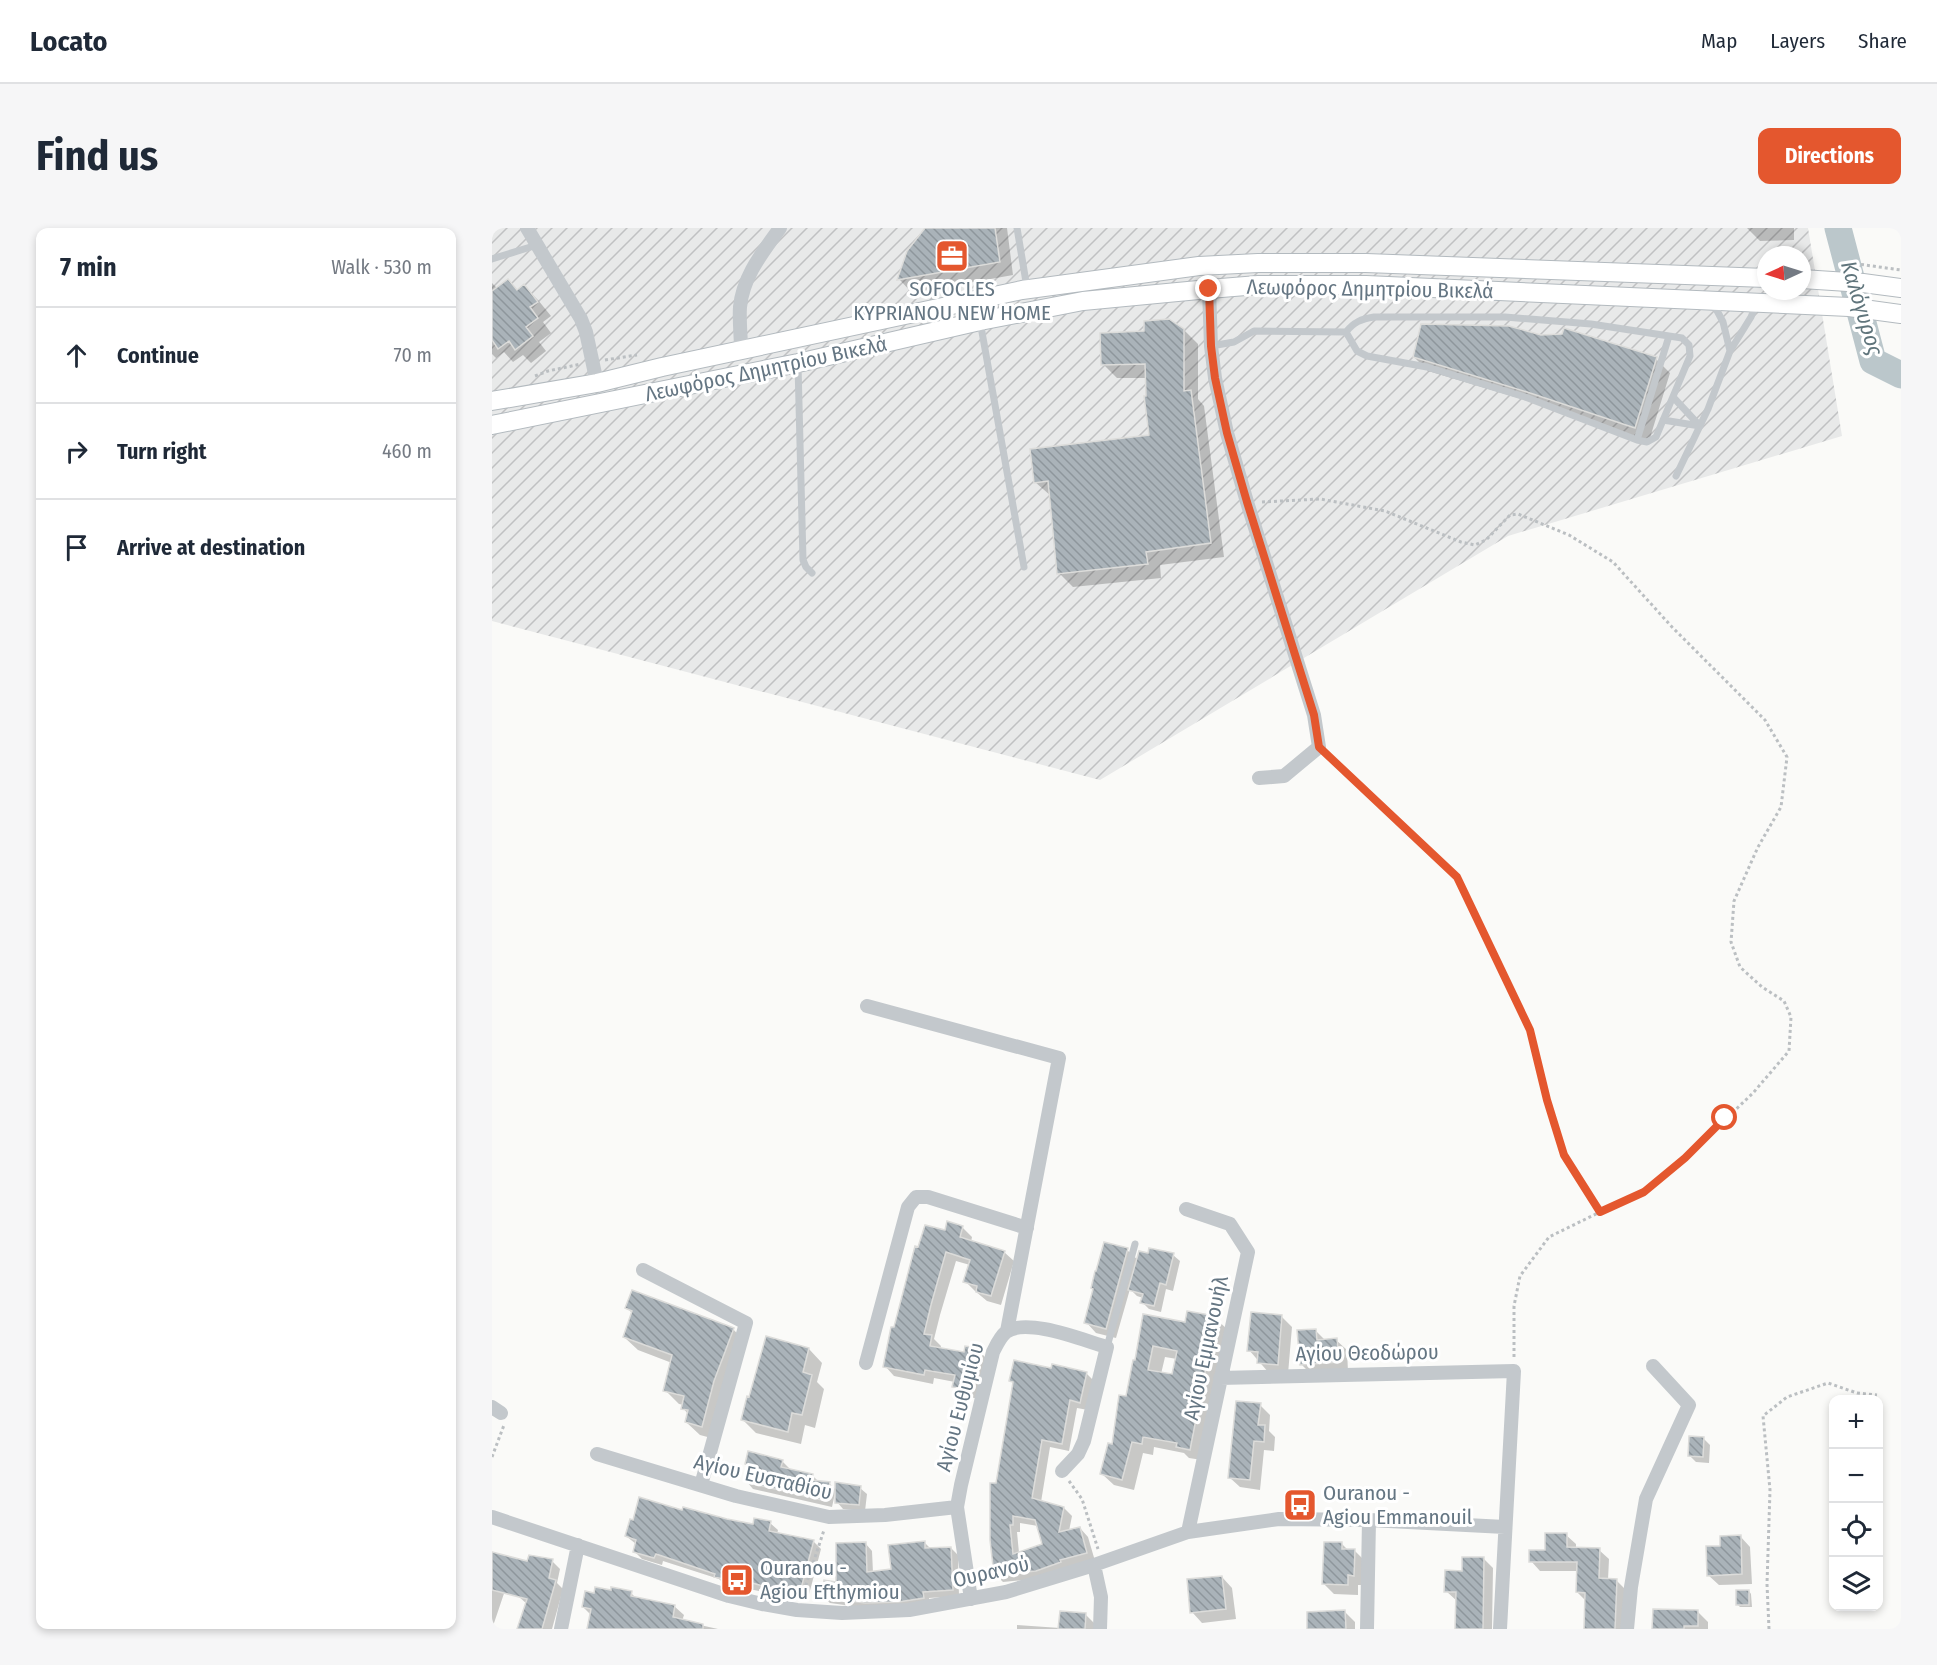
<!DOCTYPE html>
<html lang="en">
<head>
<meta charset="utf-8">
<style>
  :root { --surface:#fff; --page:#f6f6f7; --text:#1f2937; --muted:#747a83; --line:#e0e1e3; --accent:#e4572e }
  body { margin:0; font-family:"Fira Sans Condensed",sans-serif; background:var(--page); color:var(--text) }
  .controls { position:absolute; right:18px; bottom:18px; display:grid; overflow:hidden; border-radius:12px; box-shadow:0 3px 9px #0003 }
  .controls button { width:54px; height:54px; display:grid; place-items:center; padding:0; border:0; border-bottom:2px solid var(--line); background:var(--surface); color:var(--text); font:30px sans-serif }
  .compass { position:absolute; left:1265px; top:18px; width:54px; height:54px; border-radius:50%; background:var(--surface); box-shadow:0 3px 9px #0003; rotate:266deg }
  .stop { position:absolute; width:18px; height:18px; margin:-14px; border:4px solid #e4572e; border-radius:50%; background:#fff }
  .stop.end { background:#e4572e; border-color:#fff; box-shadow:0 2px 6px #0008 }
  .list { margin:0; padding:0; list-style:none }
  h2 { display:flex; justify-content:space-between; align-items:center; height:78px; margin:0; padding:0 24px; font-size:26px }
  h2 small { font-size:20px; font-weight:400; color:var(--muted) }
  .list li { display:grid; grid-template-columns:39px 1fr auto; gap:18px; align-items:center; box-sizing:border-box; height:96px; padding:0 24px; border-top:2px solid var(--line) }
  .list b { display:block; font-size:22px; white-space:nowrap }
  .list em { font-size:20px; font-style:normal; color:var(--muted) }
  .icon { flex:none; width:33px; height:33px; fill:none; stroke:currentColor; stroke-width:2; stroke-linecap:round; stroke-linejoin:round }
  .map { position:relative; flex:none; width:1409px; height:1401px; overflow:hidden; border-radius:12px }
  header { display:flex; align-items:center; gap:36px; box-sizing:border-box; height:84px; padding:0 30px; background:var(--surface); border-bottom:2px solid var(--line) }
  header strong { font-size:28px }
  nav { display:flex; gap:33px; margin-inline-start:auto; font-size:21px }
  .intro { display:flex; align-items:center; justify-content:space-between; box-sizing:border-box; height:144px; padding:0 36px }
  h1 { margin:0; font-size:42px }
  .button { padding:15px 27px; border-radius:12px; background:var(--accent); color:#fff; font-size:21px; font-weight:700 }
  main { display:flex; gap:36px; padding:0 36px }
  aside { flex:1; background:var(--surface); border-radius:12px; box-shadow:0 3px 9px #0003 }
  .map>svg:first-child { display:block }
  .industrial { fill:url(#industrial-furrows); fill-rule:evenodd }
  .shadow { fill:#0003; fill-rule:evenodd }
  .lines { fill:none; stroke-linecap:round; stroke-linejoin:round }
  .river { stroke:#bbc7cb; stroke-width:27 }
  .building { fill:url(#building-back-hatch); stroke:#dcdcda; stroke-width:1.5; fill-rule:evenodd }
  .secondary-casing { stroke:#b3babf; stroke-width:20 }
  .path { stroke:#bbbfc2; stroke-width:3; stroke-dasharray:3 3; stroke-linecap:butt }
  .lane { stroke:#c3c8cc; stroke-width:7 }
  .street { stroke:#c3c8cc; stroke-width:14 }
  .secondary { stroke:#fff; stroke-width:18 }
  .route { stroke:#e4572e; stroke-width:8 }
  .labels { text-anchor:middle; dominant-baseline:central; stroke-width:6; stroke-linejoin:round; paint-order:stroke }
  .poi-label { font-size:21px; fill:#657683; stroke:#fff; text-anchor:start }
  .street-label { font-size:21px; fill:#657683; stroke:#fff }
  .water-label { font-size:22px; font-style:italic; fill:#60757c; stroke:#fff }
</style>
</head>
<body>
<header>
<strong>Locato</strong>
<nav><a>Map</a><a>Layers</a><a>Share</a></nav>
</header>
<div class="intro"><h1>Find us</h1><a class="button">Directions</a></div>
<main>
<aside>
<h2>7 min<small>Walk · 530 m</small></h2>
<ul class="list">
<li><svg class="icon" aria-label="ahead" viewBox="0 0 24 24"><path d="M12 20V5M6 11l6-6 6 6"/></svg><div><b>Continue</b></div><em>70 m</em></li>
<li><svg class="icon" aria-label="right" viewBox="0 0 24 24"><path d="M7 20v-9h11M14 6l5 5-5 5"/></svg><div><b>Turn right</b></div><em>460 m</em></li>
<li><svg class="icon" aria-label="arrive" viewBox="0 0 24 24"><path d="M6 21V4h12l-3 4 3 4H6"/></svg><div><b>Arrive at destination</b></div></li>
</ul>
</aside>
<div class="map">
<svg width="1409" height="1401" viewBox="0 0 1409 1401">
  <defs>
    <pattern id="industrial-furrows" width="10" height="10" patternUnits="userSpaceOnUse" patternTransform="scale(1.5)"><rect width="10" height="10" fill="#e8e9e9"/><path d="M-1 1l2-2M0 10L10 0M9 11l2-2" fill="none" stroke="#c0c1c2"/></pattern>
    <pattern id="building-back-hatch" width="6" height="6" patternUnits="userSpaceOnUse" patternTransform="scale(1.5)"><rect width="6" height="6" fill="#aab3b9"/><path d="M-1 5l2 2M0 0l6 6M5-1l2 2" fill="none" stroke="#8e969c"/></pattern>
  </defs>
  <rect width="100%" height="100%" fill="#fafaf8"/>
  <path class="industrial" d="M0 0H1316L1350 208 1016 308 608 552 0 393ZM1274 27H1310V63H1274Z"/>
  <path class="shadow" d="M435 0H515L521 47 420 65 407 51Z
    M1255 0H1302V12L1268 13Z
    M16 53 26 63 32 58 46 72 59 88 51 94 59 105 47 114 54 123 39 135 31 127 21 134 12 124 4 130 0 126V55L6 61Z
    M692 102 706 116V171L712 178 732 329 668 337 669 350 581 359 567 345 559 268 543 254 658 208 655 150H625L611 136Z
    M1071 107 1164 131 1178 145 1157 213 1050 177 936 143 922 129 1049 109Z
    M456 995 471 1000 480 1009 479 1014 512 1024 522 1033 509 1077 495 1073 483 1063 473 1053 478 1037 464 1033 448 1087 442 1111 449 1118 448 1121 473 1126 474 1120 486 1122 495 1131 488 1171 471 1168 462 1158 463 1154 442 1150 441 1156 402 1148 393 1138 404 1101 454 1004Z
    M635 1022 646 1032 681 1027 688 1033 681 1063 674 1061 669 1084 657 1081 650 1074 651 1070 645 1068 638 1061 624 1110 604 1105 594 1094Z
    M135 1080 241 1101 254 1115 223 1211 208 1207 194 1194 196 1186 191 1180 192 1177 187 1176 173 1162 180 1135 146 1122 132 1109 141 1086Z
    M653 1088 695 1095 723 1090 735 1101 710 1232 697 1230 692 1225 662 1219 661 1227 651 1225 642 1262 622 1257 610 1246 621 1218 635 1169 644 1134ZM673 1129 685 1131 682 1148 669 1146Z
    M790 1089 800 1099 796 1146 777 1145 757 1122Z
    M823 1102 834 1113 844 1112 855 1122 856 1144 820 1147 809 1136Z
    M275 1110 317 1121 330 1135 325 1154 332 1161 323 1200 313 1197 309 1216 264 1205 251 1192Z
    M560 1142 594 1145 602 1153 596 1182 585 1180 577 1223 558 1219 549 1274 572 1280 580 1288 577 1303 588 1300 596 1309 603 1333 552 1350 511 1354 503 1346 505 1256 522 1156 518 1152ZM528 1295 546 1298 552 1317 527 1325 525 1304H528Z
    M768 1177 778 1187 777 1203 783 1209 782 1223 772 1222 768 1262 748 1259 737 1249Z
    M1211 1210 1218 1217 1217 1235 1204 1234 1197 1227Z
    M290 1233 297 1240 296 1242 320 1247 327 1254 337 1255 344 1262 368 1260 375 1266 373 1283 351 1281 345 1274 343 1265 340 1279 261 1261 255 1254 258 1239 254 1235Z
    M191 1284 262 1298 278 1295 286 1302 285 1306 321 1313 329 1321 315 1374 267 1361V1363L232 1356 227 1351 171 1333 170 1337 150 1331 142 1323 144 1316 134 1308Z
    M1074 1307 1084 1316V1321L1107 1322 1117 1331 1116 1352H1124L1134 1362 1132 1401H1093L1094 1373 1085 1364 1086 1343H1048L1039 1333 1055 1323Z
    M1248 1308 1258 1319 1260 1356 1227 1357 1216 1347 1230 1319Z
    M432 1314 439 1321 459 1320 466 1327 467 1368 437 1370 438 1376 381 1381 338 1375 331 1369 346 1356 374 1316 380 1323 381 1345 401 1342Z
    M849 1315 856 1322H862L873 1333 872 1357H866V1367L842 1366 832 1356Z
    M0 1326 22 1336 0 1401Z
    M992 1331 1001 1340 1000 1401H964L965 1373 954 1363 971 1344Z
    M60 1333 68 1341 65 1355 71 1361 60 1401H27L35 1376 26 1368Z
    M730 1349 740 1360 744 1391 710 1395 700 1384Z
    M1257 1363 1259 1366 1260 1379H1248L1245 1376Z
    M139 1365 145 1371 182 1378 192 1387 190 1393 226 1401H96L99 1387 91 1379Z
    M853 1384 863 1394V1401H817Z
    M1206 1384 1216 1394V1401H1162Z
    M593 1386 605 1398V1401H525V1397L568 1400Z"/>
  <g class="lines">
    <path class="river" d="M1346 0 1381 133 1409 147"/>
  </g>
  <path class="building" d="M433 0H503L508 34 405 52 415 23Z
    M16 51 25 62 32 56 46 74 38 79 46 90 34 99 41 108 23 122 17 113 6 121 0 112V63Z
    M677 91 692 101V163L699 162 719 315 654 324 656 336 565 346 556 253 542 255 538 221 657 207 652 168H654L653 136 609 137 608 105 652 103V93Z
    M929 96 1017 98 1049 107 1070 106 1072 100 1165 129 1143 200 1035 164 921 129Z
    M455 993 471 998 468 1009 513 1023 499 1068 484 1064 485 1058 471 1054 478 1032 454 1024 439 1077 432 1106 440 1107 438 1118 472 1124 473 1118 486 1120 479 1162 460 1159 463 1147 433 1142 432 1147 391 1139 399 1099H402L423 1018 426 1019 433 997 453 1002Z
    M612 1014 636 1020 614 1101 592 1095 601 1061 599 1060 603 1043H604Z
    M657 1020 682 1025 674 1057 668 1055 662 1078 648 1075 651 1066 636 1062 647 1023 656 1025Z
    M140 1062 242 1100 222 1153 210 1199 193 1194 196 1182 189 1181 192 1168 171 1163 180 1127 131 1109 140 1083 133 1080Z
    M695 1083 724 1088 698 1222 684 1219 685 1215 651 1209 650 1216 640 1214 630 1252 608 1246 616 1215 620 1216 627 1167 634 1168 641 1132H643L651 1086 693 1094ZM661 1118 685 1123 680 1146 656 1142Z
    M759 1084 790 1087 786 1137 765 1135 766 1124 755 1123Z
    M824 1101 825 1112 845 1110 847 1134 808 1137 805 1102Z
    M274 1108 317 1120 311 1144 320 1147 310 1187 300 1185 296 1204 249 1192 255 1168 257 1169Z
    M522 1132 559 1140 560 1136 595 1144 588 1175 578 1172 570 1216 550 1212 540 1270 572 1279 567 1304 588 1299 595 1325 568 1332 569 1334 544 1343 502 1347 498 1312V1255H504L521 1154 517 1153ZM521 1288 543 1292 550 1316 521 1326 518 1297H521Z
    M744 1173 769 1175 766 1197H773L772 1214 762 1213 758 1252 736 1250Z
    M1197 1208 1212 1209 1211 1229 1196 1228Z
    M256 1223 291 1232 289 1239 321 1246 320 1252 338 1254 334 1273 253 1254 257 1237 253 1236Z
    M343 1254 369 1258 367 1277 343 1275Z
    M147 1269 190 1282 191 1279 235 1291 261 1296 262 1290 279 1293 277 1303 322 1312 307 1368 260 1355 259 1357 222 1349 223 1346 164 1326 162 1330 141 1324 144 1312 133 1308 138 1291 141 1292Z
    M1053 1305H1075V1319L1108 1320 1107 1350 1125 1351 1123 1401H1092L1093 1365 1084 1364 1085 1334H1037V1322H1053Z
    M1249 1307 1250 1346 1215 1348 1214 1318H1228V1308Z
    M433 1313V1320L459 1319 461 1362 431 1364 432 1370 406 1374 373 1375 330 1369 332 1352 344 1354V1315L374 1314 375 1344 399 1341 396 1317Z
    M832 1314H850V1321H863L862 1348 856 1347V1357L830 1356Z
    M0 1324 35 1333 37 1327 61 1331 57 1350 64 1352 50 1401H25L35 1371 0 1362Z
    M970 1329H992L991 1401H963L964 1364H952L953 1342 970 1343Z
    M730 1348 734 1381 698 1385 695 1351Z
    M103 1359 119 1362V1359L140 1363 139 1368 183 1377 181 1389 211 1396V1401H95L99 1381 90 1379 93 1363 102 1365Z
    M1244 1362H1257V1377H1244Z
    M1161 1381 1206 1382V1398H1192V1401H1160Z
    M853 1382 854 1401H815V1384Z
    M568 1383 594 1385 593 1401H566Z"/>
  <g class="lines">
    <defs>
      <path id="secondary" d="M1310 51 1371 55 1409 60
        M0 173 105 155 170 139 530 62 707 38 766 35H874L1274 50
        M0 197 306 135 488 93 591 73 717 61 766 57H874L1357 79 1409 86"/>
    </defs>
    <use href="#secondary" class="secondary-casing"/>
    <path class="path" d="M1351 36H1366L1409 42
      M113 132 145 127
      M43 148 56 143 89 136
      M770 274 828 271 893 283 969 314 983 317 994 312 1018 287 1026 286 1077 307 1121 334 1180 399 1273 492 1295 529 1289 579 1266 619 1242 673 1239 714 1248 739 1270 759 1292 773 1299 789 1297 823 1261 865 1193 930 1152 964 1108 984 1057 1009 1028 1048 1022 1078V1129
      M836 527 965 649 1038 803 1055 872 1072 927 1108 984
      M0 1229 12 1197
      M577 1253 590 1271 606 1321
      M310 1369 332 1302
      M1277 1401 1275 1356 1278 1262 1271 1188 1295 1169 1336 1155 1365 1165 1385 1167"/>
    <path class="lane" d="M525 0 535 60
      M0 31 45 17
      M1221 75 1231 94 1238 123
      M882 89H1013L1099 96 1190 110 1197 117 1198 128 1164 209 1155 214 1145 212 1033 169 935 139 875 128 865 123 854 104C862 94 869 91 882 89Z
      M488 93 532 339
      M719 118 742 114 762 103 854 104
      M306 137 311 332 314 339 320 345
      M1181 169 1208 198
      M1171 192 1208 198
      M1145 212 1177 108
      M1184 248 1216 181 1238 123 1259 89 1264 77
      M615 1119 643 1016"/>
    <path class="street" d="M35 0 89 91 94 104 105 155
      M717 61 719 118 723 150 735 205 755 274 822 487 827 519 792 548 767 550
      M249 122C249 108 247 93 248 79 251 48 271 24 288 0
      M375 778 567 830 515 1103
      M694 981 738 996 756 1024 696 1304
      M151 1042 254 1095 209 1257
      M374 1135 416 979 424 969H436L535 1000
      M728 1150 1022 1143 1008 1401
      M0 1179 9 1185
      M105 1226 244 1268 337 1289 393 1287 465 1279
      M0 1289 237 1368 270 1376 305 1382 350 1385 417 1382 514 1364 602 1337 696 1304 787 1291 877 1292 1013 1299
      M602 1337 609 1369 608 1401
      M479 1371 465 1279 469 1257 501 1124C505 1116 508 1109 514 1104 535 1089 593 1113 615 1119L592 1213 586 1226 570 1243
      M69 1401 86 1317
      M875 1401 877 1292
      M1135 1401 1139 1359 1154 1271 1197 1177 1161 1138"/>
    <use href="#secondary" class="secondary"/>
  </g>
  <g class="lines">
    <path class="route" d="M717 61 719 118 723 150 735 205 755 274 822 487 827 519 965 649 1038 802 1055 872 1072 927 1108 984 1152 964 1193 930 1233 890"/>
  </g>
  <defs>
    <symbol id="office-square" viewBox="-11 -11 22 22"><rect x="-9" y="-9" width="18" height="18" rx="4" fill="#e4572e" stroke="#fff"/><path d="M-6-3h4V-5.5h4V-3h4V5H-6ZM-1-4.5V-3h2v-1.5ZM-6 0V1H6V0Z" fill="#fff"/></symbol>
    <symbol id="bus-square" viewBox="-11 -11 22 22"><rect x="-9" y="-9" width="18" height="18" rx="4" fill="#e4572e" stroke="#fff"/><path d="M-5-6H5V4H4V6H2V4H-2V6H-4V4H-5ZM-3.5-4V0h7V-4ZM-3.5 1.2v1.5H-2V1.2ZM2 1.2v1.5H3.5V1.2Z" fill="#fff"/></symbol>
  </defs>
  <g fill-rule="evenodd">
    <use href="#office-square" x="441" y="9" width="38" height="38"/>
    <use href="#bus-square" x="789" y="1258" width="38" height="38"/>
    <use href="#bus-square" x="226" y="1333" width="38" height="38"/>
  </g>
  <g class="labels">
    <g class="poi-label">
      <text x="460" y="61" text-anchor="middle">SOFOCLES<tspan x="460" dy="24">KYPRIANOU NEW HOME</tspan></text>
      <text x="831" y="1265">Ouranou -<tspan x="831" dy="24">Agiou Emmanouil</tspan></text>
      <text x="268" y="1340">Ouranou -<tspan x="268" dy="24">Agiou Efthymiou</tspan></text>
    </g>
    <g class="street-label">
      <text transform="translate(878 61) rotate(1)">Λεωφόρος Δημητρίου Βικελά</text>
      <text transform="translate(274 141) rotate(-12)">Λεωφόρος Δημητρίου Βικελά</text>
      <text transform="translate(714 1120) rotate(-78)">Αγίου Εμμανουήλ</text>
      <text transform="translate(875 1125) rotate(-1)">Αγίου Θεοδώρου</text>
      <text transform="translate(468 1179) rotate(-75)">Αγίου Ευθυμίου</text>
      <text transform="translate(271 1249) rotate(13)">Αγίου Ευσταθίου</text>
      <text transform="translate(499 1344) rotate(-13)">Ουρανού</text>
    </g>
    <g class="water-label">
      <text transform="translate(1370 80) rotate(73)">Καλόγυρος</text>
    </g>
  </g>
</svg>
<div class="controls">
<button>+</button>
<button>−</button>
<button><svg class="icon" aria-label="locate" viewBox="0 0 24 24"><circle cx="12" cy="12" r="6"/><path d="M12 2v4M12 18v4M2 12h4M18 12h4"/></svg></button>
<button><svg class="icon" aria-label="layers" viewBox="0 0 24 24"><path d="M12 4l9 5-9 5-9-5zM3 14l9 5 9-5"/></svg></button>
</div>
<svg class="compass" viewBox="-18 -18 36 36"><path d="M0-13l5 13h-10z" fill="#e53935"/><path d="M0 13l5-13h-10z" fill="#747a83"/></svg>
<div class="stop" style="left:1233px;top:890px"></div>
<div class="stop end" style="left:717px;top:61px"></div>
</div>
</main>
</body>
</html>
